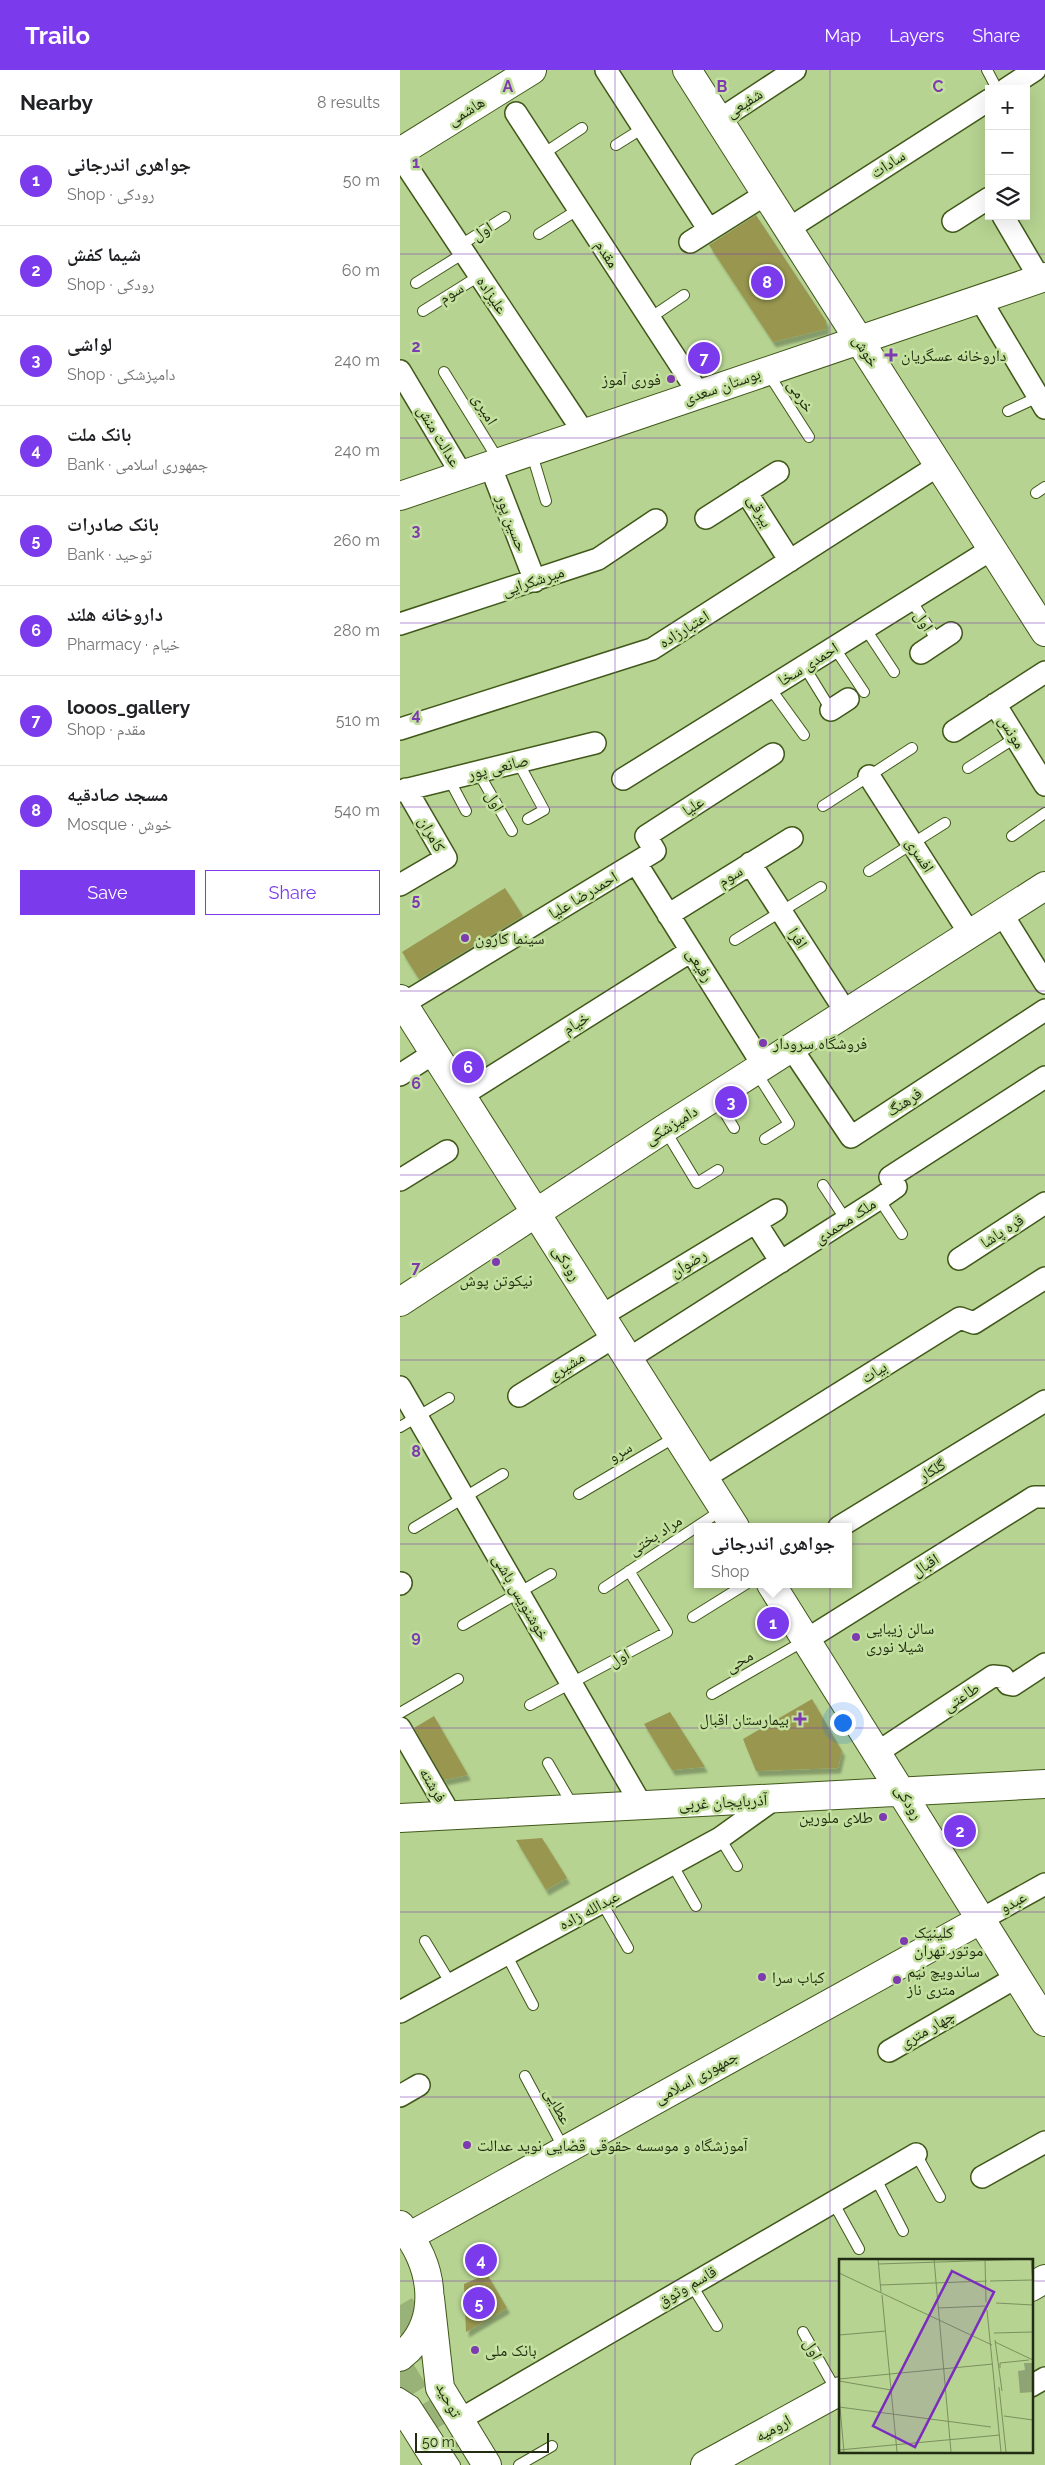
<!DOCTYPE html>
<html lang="en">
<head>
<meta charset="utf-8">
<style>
  :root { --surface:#fff; --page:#f2f2f2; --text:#202124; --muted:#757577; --line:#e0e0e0; --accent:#7c3aed }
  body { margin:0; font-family:Raleway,"Noto Naskh Arabic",sans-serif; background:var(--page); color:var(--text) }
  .controls { position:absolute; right:15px; top:15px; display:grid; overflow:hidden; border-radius:0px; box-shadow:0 5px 20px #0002 }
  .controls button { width:45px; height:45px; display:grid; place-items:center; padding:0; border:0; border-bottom:1px solid var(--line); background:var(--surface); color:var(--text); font:25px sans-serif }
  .scale { position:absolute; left:15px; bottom:12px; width:134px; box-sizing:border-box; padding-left:5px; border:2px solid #222c12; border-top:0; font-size:14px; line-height:18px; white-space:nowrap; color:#222c12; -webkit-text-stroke:4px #c3e09e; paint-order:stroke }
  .you { position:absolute; left:442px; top:1652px; width:18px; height:18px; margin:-12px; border:4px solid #fff; border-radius:50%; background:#1a73e8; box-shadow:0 0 0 8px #1a73e833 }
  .badge { display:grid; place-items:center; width:32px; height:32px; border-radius:50%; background:var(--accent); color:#fff; font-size:16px; font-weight:700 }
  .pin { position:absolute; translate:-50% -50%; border:2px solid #fff; box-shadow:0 1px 5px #0006 }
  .popup { position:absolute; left:294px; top:1453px; width:158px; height:65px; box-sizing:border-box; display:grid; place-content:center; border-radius:0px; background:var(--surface); filter:drop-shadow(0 1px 4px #0005); font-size:16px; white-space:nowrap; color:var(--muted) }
  .popup b { font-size:19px; color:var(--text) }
  .popup::after { content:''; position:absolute; left:50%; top:100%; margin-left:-10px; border:10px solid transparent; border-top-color:var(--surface) }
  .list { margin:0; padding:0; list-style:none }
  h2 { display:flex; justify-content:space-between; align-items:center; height:65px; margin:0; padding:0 20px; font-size:21px }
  h2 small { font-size:16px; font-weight:400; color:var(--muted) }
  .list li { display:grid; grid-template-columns:32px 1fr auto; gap:15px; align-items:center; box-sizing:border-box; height:90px; padding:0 20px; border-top:1px solid var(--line) }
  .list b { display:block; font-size:19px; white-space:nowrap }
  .list p { margin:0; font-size:16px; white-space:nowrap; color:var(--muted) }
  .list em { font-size:16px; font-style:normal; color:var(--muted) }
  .actions { display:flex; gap:10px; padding:15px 20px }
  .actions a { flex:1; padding:11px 0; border:1px solid var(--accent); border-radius:0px; text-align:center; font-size:18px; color:var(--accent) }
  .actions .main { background:var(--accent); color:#fff }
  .icon { flex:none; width:28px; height:28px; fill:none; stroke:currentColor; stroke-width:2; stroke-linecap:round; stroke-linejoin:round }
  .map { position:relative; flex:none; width:645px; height:2395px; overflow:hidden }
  header { display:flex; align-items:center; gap:30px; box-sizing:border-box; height:70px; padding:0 25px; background:var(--accent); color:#fff }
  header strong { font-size:24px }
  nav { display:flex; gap:28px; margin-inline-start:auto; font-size:18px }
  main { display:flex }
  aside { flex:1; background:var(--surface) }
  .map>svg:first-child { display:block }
  .building { fill:#989650; filter:url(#shadow) }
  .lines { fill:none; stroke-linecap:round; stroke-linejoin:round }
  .highway-tunnel { stroke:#98b278; stroke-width:28; stroke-dasharray:28 14; stroke-linecap:butt }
  .lane-casing { stroke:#405819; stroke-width:12 }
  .street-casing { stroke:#405819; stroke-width:24 }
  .secondary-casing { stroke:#405819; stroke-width:30 }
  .primary-casing { stroke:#405819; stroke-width:30 }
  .lane { stroke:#fff; stroke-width:10 }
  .street { stroke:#fff; stroke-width:21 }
  .secondary { stroke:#fff; stroke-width:28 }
  .primary { stroke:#fff; stroke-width:28 }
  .grid { fill:none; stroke:#7d3baf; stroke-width:1; stroke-opacity:0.55 }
  .poi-dot { fill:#7d3baf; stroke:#c3e09e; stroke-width:2 }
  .labels { text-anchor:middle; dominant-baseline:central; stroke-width:5; stroke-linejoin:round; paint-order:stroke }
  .street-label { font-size:16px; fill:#222c12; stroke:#c3e09e }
  .poi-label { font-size:16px; fill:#222c12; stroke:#c3e09e; text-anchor:start }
  .inset-road { fill:none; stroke:#7b905e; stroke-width:1 }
  .view { fill:#7b2cbf; fill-opacity:0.15; stroke:#7b2cbf; stroke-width:2.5 }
  .inset-edge { fill:none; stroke:#222c12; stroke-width:2.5 }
  .grid-label { font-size:16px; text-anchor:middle; font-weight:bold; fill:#7d3baf; stroke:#c3e09e; stroke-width:5; stroke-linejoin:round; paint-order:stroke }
</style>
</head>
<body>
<header>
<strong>Trailo</strong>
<nav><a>Map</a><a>Layers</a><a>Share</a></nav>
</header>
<main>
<aside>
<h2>Nearby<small>8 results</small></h2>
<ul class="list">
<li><span class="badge">1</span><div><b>جواهری اندرجانی</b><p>Shop · رودکی</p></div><em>50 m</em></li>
<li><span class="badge">2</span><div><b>شیما کفش</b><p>Shop · رودکی</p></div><em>60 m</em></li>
<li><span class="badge">3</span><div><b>لواشی</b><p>Shop · دامپزشکی</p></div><em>240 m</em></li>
<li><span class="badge">4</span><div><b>بانک ملت</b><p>Bank · جمهوری اسلامی</p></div><em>240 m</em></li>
<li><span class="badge">5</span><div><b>بانک صادرات</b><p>Bank · توحید</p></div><em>260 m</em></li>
<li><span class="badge">6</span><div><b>داروخانه هلند</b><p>Pharmacy · خیام</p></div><em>280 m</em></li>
<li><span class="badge">7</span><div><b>looos_gallery</b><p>Shop · مقدم</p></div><em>510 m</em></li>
<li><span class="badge">8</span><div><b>مسجد صادقیه</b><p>Mosque · خوش</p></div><em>540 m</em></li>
</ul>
<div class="actions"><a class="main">Save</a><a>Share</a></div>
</aside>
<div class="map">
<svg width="645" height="2395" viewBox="0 0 645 2395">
  <defs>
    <filter id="shadow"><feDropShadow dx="3" dy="5.5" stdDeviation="1" flood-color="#0004"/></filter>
  </defs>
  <rect width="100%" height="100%" fill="#b6d391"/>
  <path class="building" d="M356 145 426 251V259L373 272 309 175Z
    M105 818 123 846 19 909 2 882Z
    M412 1629 442 1681 438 1698 356 1701 343 1669Z
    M270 1642 305 1697 272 1700 244 1654Z
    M34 1646 68 1705 44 1710 14 1658Z
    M142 1768 167 1808 146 1820 116 1770Z
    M87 2204 107 2238 66 2262 64 2214Z"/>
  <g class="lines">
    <path class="highway-tunnel" d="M0 2235 29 2285
      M0 2299 51 2381"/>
    <defs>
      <path id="lane" d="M587 0 597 19
        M216 75 243 58
        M143 84 182 58
        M139 164 179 139
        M59 176 105 147
        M16 213 64 183
        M23 241 79 206
        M250 248 284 225
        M44 302 99 391
        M368 303 409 367
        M608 341 638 327
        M131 381 146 431
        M636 423 645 417
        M511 530 538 572
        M465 558 494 602
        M434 577 464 622
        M404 596 431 640
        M370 618 404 665
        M118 692 144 740 128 749
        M568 698 615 668
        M78 702 112 761
        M49 709 66 741
        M423 736 512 678
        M612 766 645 743
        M469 801 545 753
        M335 870 421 817
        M356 1002 389 1054 365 1069
        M316 1028 334 1058
        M265 1060 297 1113 318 1100
        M423 1115 446 1150
        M479 1129 502 1164
        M0 1357 49 1328
        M179 1424 277 1366
        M14 1458 103 1404
        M204 1518 322 1440
        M293 1547 346 1514
        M63 1555 151 1504
        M312 1624 404 1571
        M130 1635 267 1562 229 1501
        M0 1643 58 1609
        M148 1693 173 1736
        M320 1768 337 1796
        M272 1794 296 1836
        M202 1833 228 1878
        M25 1871 51 1914
        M106 1884 133 1935
        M125 2006 164 2079
        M516 2084 540 2127
        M475 2107 503 2161
        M433 2132 459 2179
        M291 2214 317 2256
        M403 2262 437 2322
        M0 2323 14 2332 55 2395
        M119 2395 152 2376"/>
      <path id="street" d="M206 0 309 160
        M606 19 635 0
        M116 43 299 324
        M319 50 395 0
        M0 86 184 363
        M603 146 640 209
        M553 151 589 128
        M388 159 589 30
        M290 172 366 124
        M580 229 645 338
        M0 301 62 405
        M90 395 135 511
        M346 422 390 491
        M306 448 378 402
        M0 554 198 489 256 450
        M521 583 551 563
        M595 634 645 715
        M431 640 448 629
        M0 659 252 579 539 395
        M554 661 645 602
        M469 706 570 864
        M223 709 592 479
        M0 721 195 673
        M236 793 364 997
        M350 793 447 944
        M0 815 46 788 6 719
        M602 844 645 913
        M268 845 392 768
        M3 934 255 781 246 766 373 684
        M392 979 451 1067 645 940
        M0 1005 34 983
        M61 1026 291 881
        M0 1110 47 1081
        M356 1153 381 1192
        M559 1189 645 1133
        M201 1246 376 1140
        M228 1289 479 1129 496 1117 490 1107 645 1007
        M0 1317 242 1736
        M119 1326 214 1267
        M304 1408 560 1248 574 1253 645 1208
        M439 1457 645 1331
        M0 1514 1 1513
        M406 1570 634 1427H645
        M0 1658 51 1746
        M478 1682 593 1606 603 1607 608 1614 613 1615 645 1594
        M582 1849 645 1814
        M0 1942 320 1768 373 1730
        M489 1981 617 1907
        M0 2026 19 2015
        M582 2107 645 2072
        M631 2316 645 2308
        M59 2350 516 2084"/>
      <path id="secondary" d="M287 0 645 562
        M0 82 132 0
        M0 426 645 207
        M0 929 335 1457
        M0 1232 264 1059 645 816
        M371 1514 645 1952
        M0 1748 645 1714
        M10 2166 582 1849
        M631 2217 645 2209
        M305 2395 440 2321"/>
      <path id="primary" d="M0 2155C34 2192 44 2253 0 2287
        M30 2228 40 2318 87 2395
        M0 2340 12 2352 39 2395"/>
    </defs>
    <use href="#lane" class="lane-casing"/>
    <use href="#street" class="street-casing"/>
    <use href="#secondary" class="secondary-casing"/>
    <use href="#primary" class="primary-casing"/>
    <use href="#lane" class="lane"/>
    <use href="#street" class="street"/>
    <use href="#secondary" class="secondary"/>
    <use href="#primary" class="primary"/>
  </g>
  <path class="grid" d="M215 0V2395M430 0V2395M0 184H645M0 368H645M0 553H645M0 737H645M0 921H645M0 1105H645M0 1290H645M0 1474H645M0 1658H645M0 1842H645M0 2027H645M0 2211H440M631 2211H645"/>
  <g class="poi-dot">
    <path d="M488.5 277.5h5v5h5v5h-5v5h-5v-5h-5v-5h5z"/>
    <circle cx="271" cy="309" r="5"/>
    <circle cx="65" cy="868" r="5"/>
    <circle cx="363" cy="973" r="5"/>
    <circle cx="96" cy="1192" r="5"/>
    <circle cx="456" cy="1567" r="5"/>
    <path d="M397.5 1641.5h5v5h5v5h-5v5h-5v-5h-5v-5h5z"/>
    <circle cx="483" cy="1747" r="5"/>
    <circle cx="504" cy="1871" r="5"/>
    <circle cx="362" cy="1907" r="5"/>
    <circle cx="497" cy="1910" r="5"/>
    <circle cx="67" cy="2075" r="5"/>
    <circle cx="75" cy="2280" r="5"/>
  </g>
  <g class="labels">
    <g class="street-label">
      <text transform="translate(344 33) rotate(-33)">شفیعی</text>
      <text transform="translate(66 41) rotate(-32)">هاشمی</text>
      <text transform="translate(488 94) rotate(-33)">سادات</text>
      <text transform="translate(82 161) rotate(-32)">اول</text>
      <text transform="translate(207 184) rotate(57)">مقدم</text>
      <text transform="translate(51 223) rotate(-32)">سوم</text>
      <text transform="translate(92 225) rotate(56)">علیزاده</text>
      <text transform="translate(466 281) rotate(58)">خوش</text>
      <text transform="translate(322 316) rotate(-19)">بوستان سعدی</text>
      <text transform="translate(401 326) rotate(58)">خرمی</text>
      <text transform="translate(85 339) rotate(59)">امیری</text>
      <text transform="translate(39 366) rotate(59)">عدالت منش</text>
      <text transform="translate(360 441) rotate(62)">بیرقی</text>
      <text transform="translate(112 453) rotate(69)">حسین پور</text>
      <text transform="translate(133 511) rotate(-18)">میرشکرایی</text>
      <text transform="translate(524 551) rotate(58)">اول</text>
      <text transform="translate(284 559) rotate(-32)">اعتبارزاده</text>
      <text transform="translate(408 594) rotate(-32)">احمدی سخا</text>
      <text transform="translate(612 662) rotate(58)">مونس</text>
      <text transform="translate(98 697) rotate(-14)">صانعی پور</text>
      <text transform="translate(95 731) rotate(60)">اول</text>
      <text transform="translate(293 736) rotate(-33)">علیا</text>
      <text transform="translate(32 764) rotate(61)">کامران</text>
      <text transform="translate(520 785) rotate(57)">افسری</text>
      <text transform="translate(330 806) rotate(-32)">سوم</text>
      <text transform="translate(183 825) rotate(-31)">احمدرضا علیا</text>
      <text transform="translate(398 868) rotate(57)">افرا</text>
      <text transform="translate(300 895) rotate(58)">رفیعی</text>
      <text transform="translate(176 953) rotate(-32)">خیام</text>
      <text transform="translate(504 1032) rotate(-33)">فرهنگ</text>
      <text transform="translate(271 1055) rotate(-32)">دامپزشکی</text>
      <text transform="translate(445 1151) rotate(-33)">ملک محمدی</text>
      <text transform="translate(602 1161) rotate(-33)">قره پاشا</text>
      <text transform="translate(167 1193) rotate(58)">رودکی</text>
      <text transform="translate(288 1193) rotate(-31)">رضوان</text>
      <text transform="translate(166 1296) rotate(-32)">مشیری</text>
      <text transform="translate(474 1302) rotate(-32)">بیات</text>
      <text transform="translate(220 1382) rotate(-31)">سرو</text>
      <text transform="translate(532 1400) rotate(-31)">گلکار</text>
      <text transform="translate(255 1465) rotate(-33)">مراد بختی</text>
      <text transform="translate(525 1495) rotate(-32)">اقبال</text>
      <text transform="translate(121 1527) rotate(60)">خوشنویس باشی</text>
      <text transform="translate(219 1588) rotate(-29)">اول</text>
      <text transform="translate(339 1591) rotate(-30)">محی</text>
      <text transform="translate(561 1627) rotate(-33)">طاعتی</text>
      <text transform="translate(33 1715) rotate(60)">فرشته</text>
      <text transform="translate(323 1732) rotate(-3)">آذربایجان غربی</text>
      <text transform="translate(509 1732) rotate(58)">رودکی</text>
      <text transform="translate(613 1832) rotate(-29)">عبدو</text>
      <text transform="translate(189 1840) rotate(-28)">عبدالله زاده</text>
      <text transform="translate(527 1959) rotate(-30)">چهار متری</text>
      <text transform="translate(296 2007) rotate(-29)">جمهوری اسلامی</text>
      <text transform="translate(158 2036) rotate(62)">عطایی</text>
      <text transform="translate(287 2216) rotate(-30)">قاسم وثوق</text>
      <text transform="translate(413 2279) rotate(61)">اول</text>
      <text transform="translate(49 2330) rotate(63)">توحید</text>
      <text transform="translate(373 2358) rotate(-29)">ارومیه</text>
    </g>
    <g class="poi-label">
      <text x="501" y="285">داروخانه عسگریان</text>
      <text x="261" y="309" text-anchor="end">فوری آموز</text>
      <text x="75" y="868">سینما کارون</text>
      <text x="373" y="973">فروشگاه سرودار</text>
      <text x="96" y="1210" text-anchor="middle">نیکوتن پوش</text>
      <text x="466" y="1558">سالن زیبایی<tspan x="466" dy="18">شیلا نوری</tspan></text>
      <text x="389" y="1649" text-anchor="end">بیمارستان اقبال</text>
      <text x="473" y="1747" text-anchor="end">طلای ملورین</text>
      <text x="514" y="1862">کلینیک<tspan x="514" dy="18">موتور تهران</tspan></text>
      <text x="507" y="1901">ساندویچ نیم<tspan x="507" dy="18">متری ناز</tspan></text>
      <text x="372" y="1907">کباب سرا</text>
      <text x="77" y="2075">آموزشگاه و موسسه حقوقی قضایی نوید عدالت</text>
      <text x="85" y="2280">بانک ملی</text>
    </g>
  </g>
  <g transform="translate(439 2189)">
    <rect width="194" height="194" fill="#b6d391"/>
    <path d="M185 104H194V133L181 134 179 112 186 111Z" fill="#8fa474"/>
    <path class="inset-road" d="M39 0 42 33M95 0 112 193M146 0 147 43M192 0 194 24M39 5 194 0M0 14 153 86M151 22 194 21M41 26 148 22M43 36 58 193M157 44 194 46M99 49 146 47M148 51 162 193M155 74 194 73M0 76 47 72M156 81 163 132M156 83 194 101M161 109V104L190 101M0 120 154 105M0 122 52 131M160 128 167 193M0 137 5 193M0 148 152 168M165 157 194 161M0 191 161 176"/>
    <path class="view" d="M113 12 155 33 76 188 34 167Z"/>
    <rect width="194" height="194" class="inset-edge"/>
  </g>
  <g class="grid-label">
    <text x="108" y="22">A</text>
    <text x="322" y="22">B</text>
    <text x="538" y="22">C</text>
    <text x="16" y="98">1</text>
    <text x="16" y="282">2</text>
    <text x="16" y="466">3</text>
    <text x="16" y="650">4</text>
    <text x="16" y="835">5</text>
    <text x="16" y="1019">6</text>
    <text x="16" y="1203">7</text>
    <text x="16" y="1387">8</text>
    <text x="16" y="1572">9</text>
  </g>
</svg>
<div class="controls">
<button>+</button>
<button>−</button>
<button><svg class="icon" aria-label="layers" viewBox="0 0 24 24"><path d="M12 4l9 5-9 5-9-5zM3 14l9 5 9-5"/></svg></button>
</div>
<div class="scale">50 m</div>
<div class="you"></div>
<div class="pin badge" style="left:373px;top:1553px">1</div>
<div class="popup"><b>جواهری اندرجانی</b>Shop</div>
<div class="pin badge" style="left:560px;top:1761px">2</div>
<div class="pin badge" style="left:331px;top:1032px">3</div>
<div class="pin badge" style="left:81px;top:2190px">4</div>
<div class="pin badge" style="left:79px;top:2233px">5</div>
<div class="pin badge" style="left:68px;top:997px">6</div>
<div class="pin badge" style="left:304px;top:288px">7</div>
<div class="pin badge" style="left:367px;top:212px">8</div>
</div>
</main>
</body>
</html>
